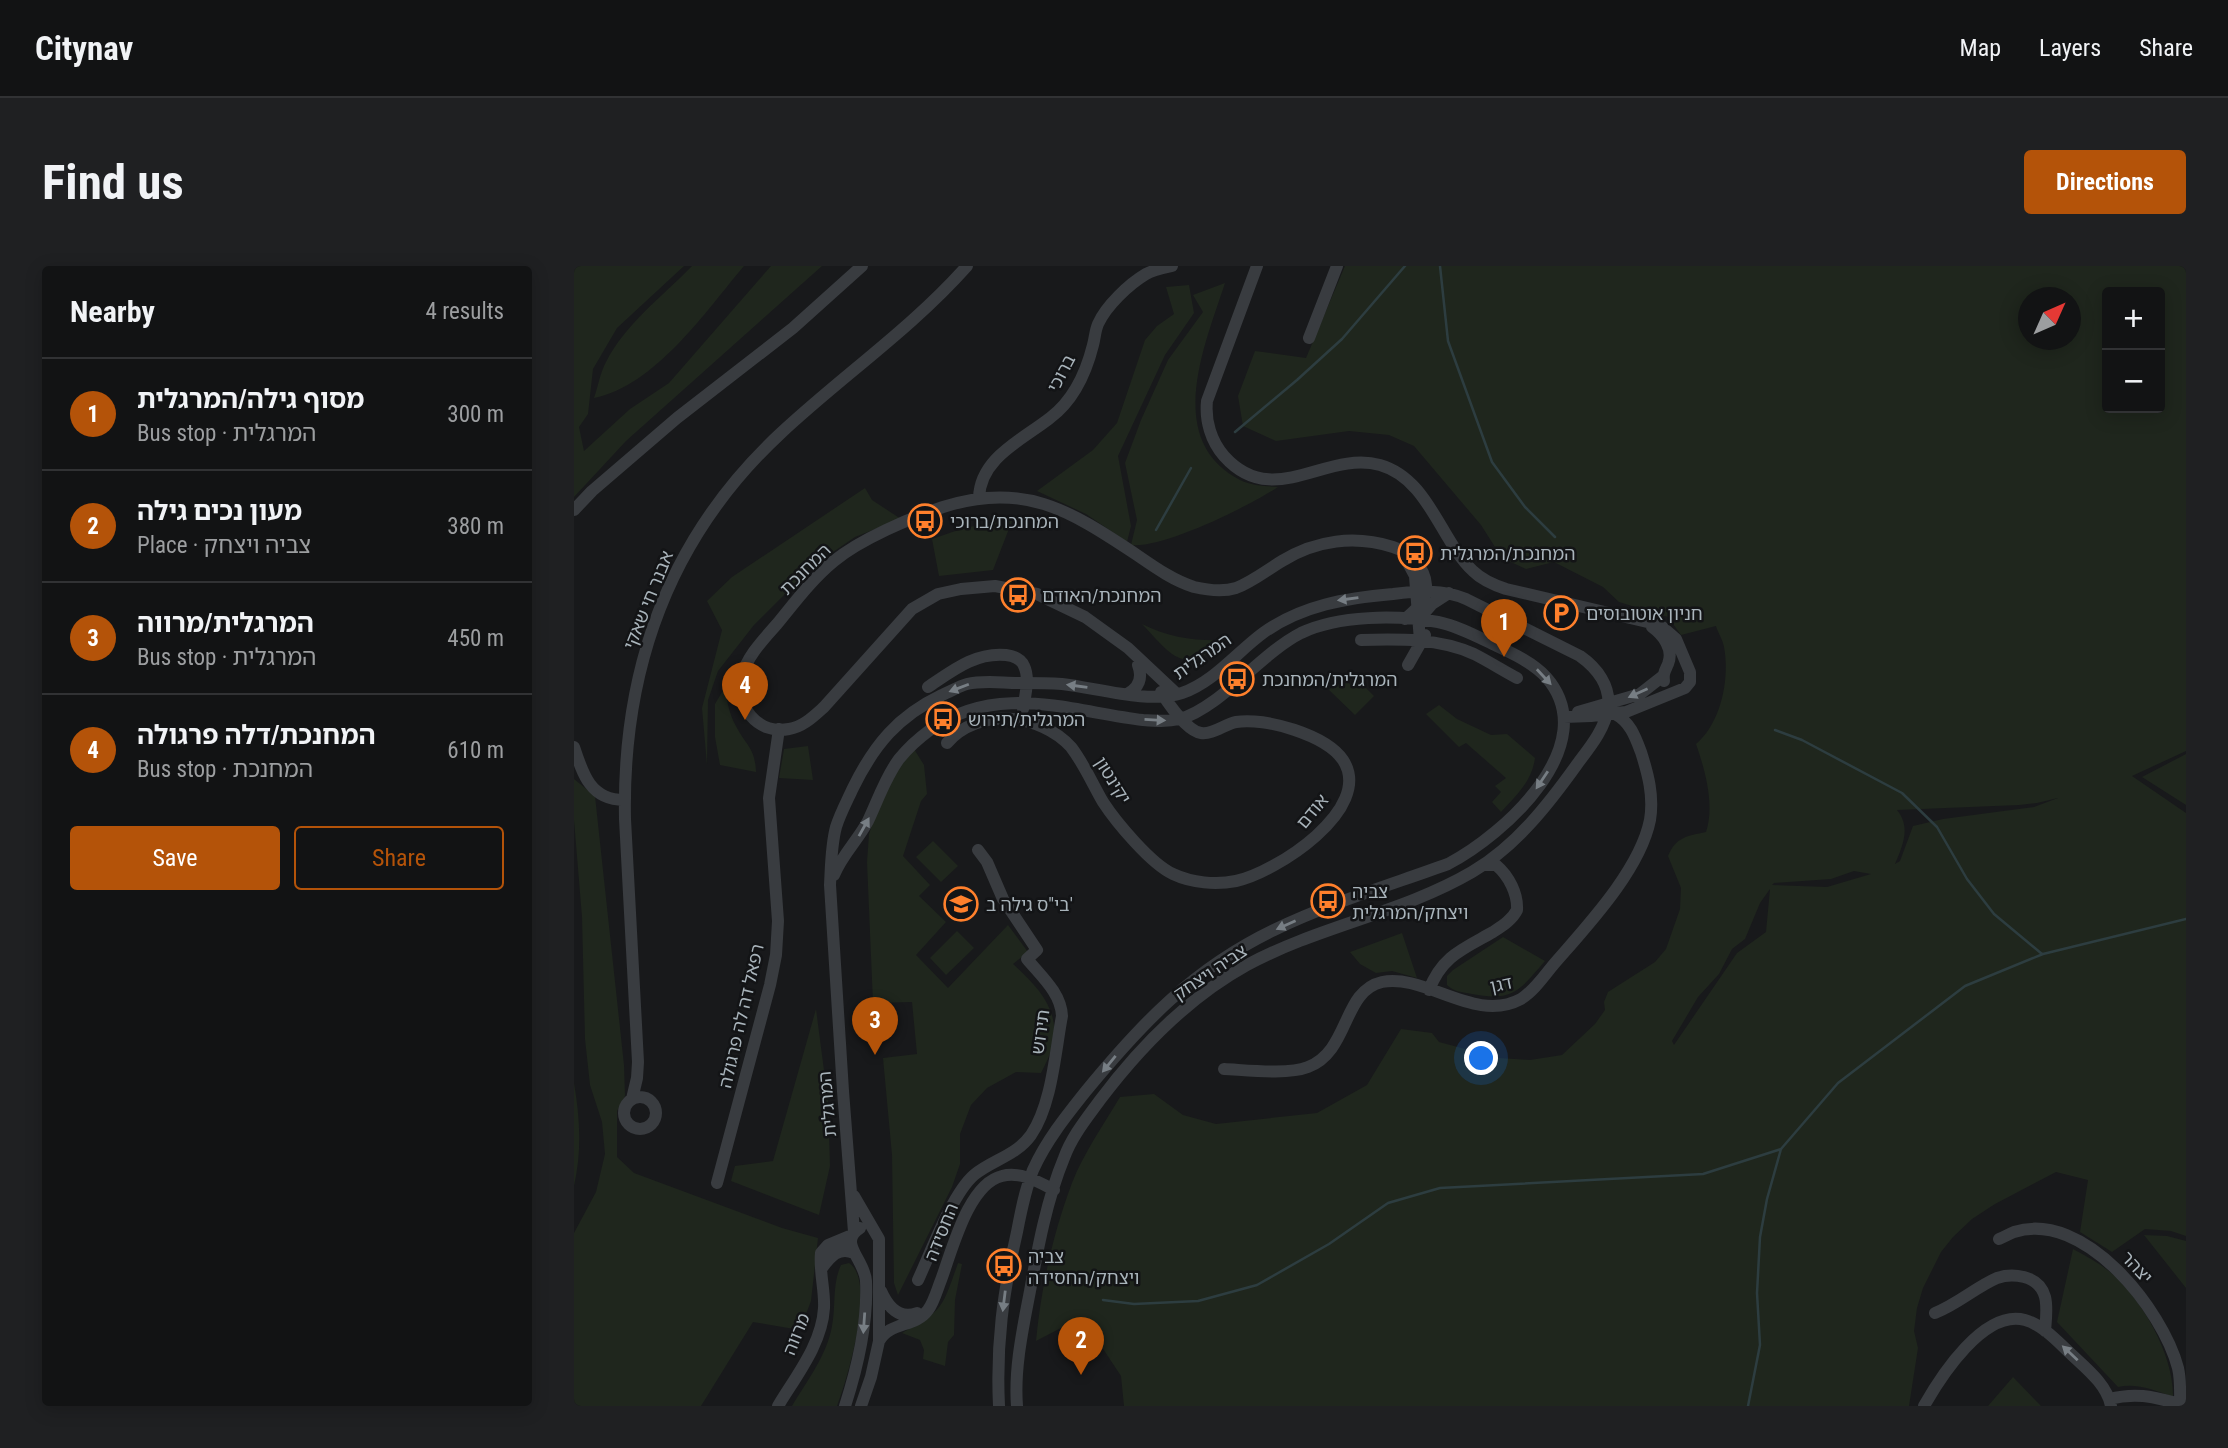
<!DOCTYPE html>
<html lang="en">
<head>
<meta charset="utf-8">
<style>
  :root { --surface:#121314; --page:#1f2022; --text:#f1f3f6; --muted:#9c9ea0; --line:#313234; --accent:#b45309 }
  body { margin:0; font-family:"Roboto Condensed","Noto Sans Hebrew",sans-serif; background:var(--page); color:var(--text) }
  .controls { position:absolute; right:21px; top:21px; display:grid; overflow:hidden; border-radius:7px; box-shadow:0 4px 18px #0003 }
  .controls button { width:63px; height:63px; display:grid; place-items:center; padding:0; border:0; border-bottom:2px solid var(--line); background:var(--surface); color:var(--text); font:35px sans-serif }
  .compass { position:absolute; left:1444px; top:21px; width:63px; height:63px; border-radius:50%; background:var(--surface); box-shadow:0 4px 18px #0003; rotate:45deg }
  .you { position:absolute; left:908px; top:793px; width:24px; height:24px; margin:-18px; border:5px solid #fff; border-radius:50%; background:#1a73e8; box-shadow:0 0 0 10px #1a73e833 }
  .badge { display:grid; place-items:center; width:46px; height:46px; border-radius:50%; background:var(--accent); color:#fff; font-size:23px; font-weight:700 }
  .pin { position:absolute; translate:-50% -58px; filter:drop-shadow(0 2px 4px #0008) }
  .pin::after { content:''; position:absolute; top:37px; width:24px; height:21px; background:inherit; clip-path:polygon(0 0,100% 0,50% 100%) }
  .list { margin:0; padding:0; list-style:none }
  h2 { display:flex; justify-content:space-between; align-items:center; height:91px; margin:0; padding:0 28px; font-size:30px }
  h2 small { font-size:23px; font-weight:400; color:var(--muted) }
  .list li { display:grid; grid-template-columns:46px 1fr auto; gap:21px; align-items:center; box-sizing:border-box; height:112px; padding:0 28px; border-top:2px solid var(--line) }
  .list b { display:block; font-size:26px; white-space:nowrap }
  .list p { margin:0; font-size:23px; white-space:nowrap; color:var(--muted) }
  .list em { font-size:23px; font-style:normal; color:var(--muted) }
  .actions { display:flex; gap:14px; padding:21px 28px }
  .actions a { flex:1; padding:16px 0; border:2px solid var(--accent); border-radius:7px; text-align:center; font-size:24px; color:var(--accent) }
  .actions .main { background:var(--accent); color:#fff }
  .map { position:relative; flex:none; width:1612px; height:1140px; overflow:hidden; border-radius:7px }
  header { display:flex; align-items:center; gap:42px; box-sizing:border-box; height:98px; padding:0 35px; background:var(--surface); border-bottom:2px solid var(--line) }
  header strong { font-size:33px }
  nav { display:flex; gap:38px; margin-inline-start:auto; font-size:24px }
  .intro { display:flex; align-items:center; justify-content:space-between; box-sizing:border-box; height:168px; padding:0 42px }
  h1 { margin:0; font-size:49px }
  .button { padding:18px 32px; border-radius:7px; background:var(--accent); color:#fff; font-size:24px; font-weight:700 }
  main { display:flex; gap:42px; padding:0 42px }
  aside { flex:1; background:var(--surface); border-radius:7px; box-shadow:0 4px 18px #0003 }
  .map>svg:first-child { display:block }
  .green { fill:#1f261d; fill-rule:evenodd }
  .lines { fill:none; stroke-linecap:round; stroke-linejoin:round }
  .stream { stroke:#2d3d40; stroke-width:2.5 }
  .minor { stroke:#393c40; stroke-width:12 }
  .oneway { fill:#777e84 }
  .labels { text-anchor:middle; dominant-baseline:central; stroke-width:5; stroke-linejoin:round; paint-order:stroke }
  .street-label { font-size:18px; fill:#a9b4bb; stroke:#131416 }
  .poi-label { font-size:18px; fill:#a9b4bb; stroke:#131416; text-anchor:start }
</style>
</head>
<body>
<header>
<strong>Citynav</strong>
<nav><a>Map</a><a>Layers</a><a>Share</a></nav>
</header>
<div class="intro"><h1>Find us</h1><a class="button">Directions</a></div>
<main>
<aside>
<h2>Nearby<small>4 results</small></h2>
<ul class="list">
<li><span class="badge">1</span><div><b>מסוף גילה/המרגלית</b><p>Bus stop · המרגלית</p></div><em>300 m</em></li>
<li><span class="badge">2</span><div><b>מעון נכים גילה</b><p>Place · צביה ויצחק</p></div><em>380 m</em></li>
<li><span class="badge">3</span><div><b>המרגלית/מרווה</b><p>Bus stop · המרגלית</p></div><em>450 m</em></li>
<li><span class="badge">4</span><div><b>המחנכת/דלה פרגולה</b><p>Bus stop · המחנכת</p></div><em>610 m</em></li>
</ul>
<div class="actions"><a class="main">Save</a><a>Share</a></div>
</aside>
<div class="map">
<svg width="1612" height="1140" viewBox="0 0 1612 1140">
  <rect width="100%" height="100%" fill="#18191b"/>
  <path class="green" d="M0 0H110L43 62 19 103 14 148 5 161 10 185 56 143 95 117 197 0H248L52 175 0 231Z
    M118 0H170C132 45 81 120 20 132 24 121 26 107 32 96 52 57 88 31 118 0Z
    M771 0H1612V485L1558 510 1612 547V970L1597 965 1571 963 1538 986 1506 966 1514 914 1482 906 1421 938 1398 953 1379 971 1367 986 1349 1022 1343 1042 1340 1065 1344 1082 1335 1140H550L547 1110 508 1051 462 1075C467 1022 479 967 498 917 509 888 530 858 546 831L580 828 609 849 642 858 743 847 793 819 827 763 858 767 865 776 925 792 956 794 988 789 1021 758 1031 744 1030 736 1034 726 1081 696 1092 683 1106 643 1107 622 1094 590C1102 571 1113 570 1132 566 1141 539 1131 504 1122 478 1147 457 1156 413 1150 381 1149 374 1144 367 1142 360L1107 369 1094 351 1045 336 1029 321 980 296 952 303 928 292 907 259 840 180 815 169 775 165 702 175 669 160 664 130 681 85 732 92ZM1533 26H1586V142H1533ZM1454 32H1496V74H1454ZM1484 532 1460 541 1369 553 1339 560 1326 595 1321 598C1329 579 1337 561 1323 544L1445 539 1463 537ZM1280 605 1297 608 1253 621 1198 619 1200 617 1257 613ZM1196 623 1192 666 1163 687 1100 779 1098 775 1124 731 1145 708 1158 683 1171 673 1186 637Z
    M651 17C631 79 589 174 666 214 678 220 692 220 704 221 676 240 588 283 557 279L563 254 551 197 567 154 594 94 629 46 619 29Z
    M615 19 620 47 591 89 544 190 557 260 553 276 512 248 463 225 519 184 543 157 571 74 583 60 600 48 592 21Z
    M291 222 298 234 327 253 281 271 240 299 180 359 144 405 134 434 133 499 128 442 148 364 133 335 158 311Z
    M438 255 419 304 365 310 358 273C387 263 407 256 438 255Z
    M568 358C596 372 620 375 652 374 610 410 600 392 568 358Z
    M767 410 780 422 786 416 800 430 781 449 755 424Z
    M151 421C153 435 155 448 162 460 172 480 181 481 182 506L146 499 141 471V438Z
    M865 439 883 453 917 469 933 468 961 492C958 515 943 529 927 546L918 536 927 526 921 520 932 512 892 477 885 481 852 448Z
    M234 480 239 514 205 512 210 483Z
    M340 483 350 499 353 528 347 535 329 590 356 619 345 630 372 656 342 689 374 722 434 659 454 686 439 698C464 721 488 745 478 782 475 791 471 799 467 807L442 806 413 822 397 839 386 868V898L378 921 324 1029 320 1017 318 889 309 792 343 788 338 736 299 737 293 596 295 568 309 527 316 514Z
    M1612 488V539L1568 511Z
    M0 513 21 530 50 799 51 830 43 845V891L60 907 208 962 244 972 237 1035 226 1064 179 1056 127 1140H0V967L22 926 31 888 28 856 16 819 11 773 8 651 0 554Z
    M359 575 384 600 367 616 342 591Z
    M383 665 400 682 372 709 356 692Z
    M828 667 843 712 818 705 802 707 786 698 776 686Z
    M929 671 971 695C946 724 939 736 898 728 888 726 880 726 873 719V710L879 704Z
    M242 743 254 835 256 900 245 949 157 915 161 900 199 895Z
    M0 817C6 852 8 885 0 920Z
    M1570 969 1593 970 1612 975V1022Z
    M1499 983C1512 990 1525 997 1536 1006 1568 1033 1600 1089 1599 1131 1580 1124 1563 1117 1544 1121L1483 1056Z
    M275 997C303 1015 273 1114 263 1140H218C233 1115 253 1089 258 1060 262 1040 258 1018 267 999Z
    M384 997 388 998 381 1034 380 1069 374 1076 371 1100 349 1093 350 1084 346 1074 328 1067C370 1044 368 1042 384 997Z
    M1439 1111 1467 1140H1414Z"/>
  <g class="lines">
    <path class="stream" d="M866 0 874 75 918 196 951 241 981 271
      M661 166 723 114 768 73 831 0
      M582 264 617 202
      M1201 464 1228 474 1328 527 1363 561 1393 613 1420 648 1468 688
      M529 1034 560 1038 624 1035 683 1019 755 978 814 937 866 922 1129 908 1207 883
      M1174 1140 1186 1079 1183 1027 1186 971 1193 933 1207 883 1264 817 1391 720 1469 688 1612 653"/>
    <path class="minor" d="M683 0 633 135C631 155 637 175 650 190 699 245 751 184 806 199 855 213 866 274 899 305 908 314 920 319 932 323L1086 359 1102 373 1116 406V416L1111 422 1052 446 1017 450 990 451
      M735 72 763 0
      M405 232C406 192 448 174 476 152 500 134 512 107 519 79 521 72 521 65 524 58 532 40 555 18 572 8 579 4 589 2 598 0
      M0 244 18 225 103 152 219 62 288 0
      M834 297 841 310 846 375
      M844 354 858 338 875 327
      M1078 361C1089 369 1100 383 1094 398 1091 405 1089 407 1090 415
      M787 374C825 373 865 372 900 388 914 395 928 404 943 412
      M834 399 851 369
      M354 421C378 405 401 386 432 389 440 390 447 392 450 400 456 412 451 430 449 443
      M553 428C565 422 569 412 564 399
      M603 428 554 382 511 351 463 328 421 320 387 323 364 328 338 343 250 441C240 450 229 461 215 463 183 469 161 440 168 410 173 390 190 373 203 358 221 336 238 313 260 295 287 273 336 252 369 241 449 215 495 244 560 287 579 300 598 314 620 321 633 324 649 326 662 322 678 316 693 304 708 295 742 274 781 269 819 281 835 286 851 301 852 319 853 334 841 345 831 353
      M1004 446 1066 428 1089 410
      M373 477C404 441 466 447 497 481 510 498 518 517 529 536 542 556 577 598 599 608 618 617 642 619 662 615 701 607 801 543 769 494 752 469 691 451 662 456 651 458 638 469 627 467 613 465 594 437 587 426
      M0 481C9 509 17 534 50 534
      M260 609C268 589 284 574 294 555 304 534 311 512 325 493 334 482 345 472 356 464 423 416 495 445 569 454 581 455 593 456 606 453 647 441 686 388 727 367 765 349 823 349 864 356 884 360 904 371 923 380 940 388 959 397 972 411 1031 478 930 569 874 598 816 619 756 637 700 664 619 703 568 757 512 825 492 850 472 875 459 904 451 924 447 945 443 966 429 1027 422 1078 425 1140
      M855 724C868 690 889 683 919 666 928 660 938 654 943 644 944 628 935 610 922 599H910
      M650 803C672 804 714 809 734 801 776 785 768 725 808 716 851 707 901 758 947 733 960 725 970 710 980 698 1013 660 1066 604 1076 554 1080 530 1074 508 1067 486 1061 470 1056 456 1041 448
      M50 847a16 16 0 1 1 32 0a16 16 0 1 1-32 0Z
      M58 833 63 812 64 796 51 553C48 402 95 271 207 167 268 110 337 63 393 0
      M143 917 196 719 202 689 204 655 195 532 205 463
      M280 930 305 973V1075L297 1111 287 1140
      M280 966 269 825 256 619C257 600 257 580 262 561 266 548 273 535 279 522 300 479 324 450 368 429 376 426 385 420 393 418 410 414 428 417 445 417 460 417 474 417 488 418 523 422 575 438 608 427 640 416 663 386 689 367 728 339 773 332 819 328 844 325 869 323 892 333L1006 390C1023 402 1037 420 1034 442 1031 463 1016 481 1004 497 974 539 942 580 898 606 828 647 745 660 673 699 615 731 566 781 526 834 513 852 498 870 490 892 473 933 464 981 456 1025 449 1062 440 1102 443 1140
      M1425 973C1430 971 1435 968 1440 966 1510 943 1589 1044 1604 1102 1607 1115 1606 1128 1606 1140
      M248 1002C256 991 265 980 280 987
      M344 1014C357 986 378 928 400 909 418 894 442 890 457 869 478 838 481 787 488 750 487 727 467 710 453 693L463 684 429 633 413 596 404 584
      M307 1025C314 1041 325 1054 343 1047
      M1361 1047C1384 1038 1402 1021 1423 1012 1432 1009 1441 1009 1450 1011 1477 1018 1473 1043 1471 1065
      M305 1075C316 1055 341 1062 354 1044 360 1036 363 1024 367 1014 378 985 394 918 428 910 446 905 465 916 480 924
      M1535 1133C1563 1126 1579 1131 1606 1138
      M204 1140C222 1110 248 1078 250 1042 251 1024 245 1005 247 987L254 979 278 969
      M271 1140C284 1100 294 1057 292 1015 291 994 263 976 286 962
      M1350 1140C1367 1110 1410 1043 1451 1054 1469 1059 1484 1076 1498 1089 1513 1103 1533 1119 1537 1140"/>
  </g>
  <defs><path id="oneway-solid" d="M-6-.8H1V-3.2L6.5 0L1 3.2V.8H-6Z" transform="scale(1.75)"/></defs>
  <g class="oneway">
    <use href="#oneway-solid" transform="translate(774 333) rotate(172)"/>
    <use href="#oneway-solid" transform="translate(970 411) rotate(47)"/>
    <use href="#oneway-solid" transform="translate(503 420) rotate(-172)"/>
    <use href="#oneway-solid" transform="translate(385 422) rotate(159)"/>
    <use href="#oneway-solid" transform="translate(1064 427) rotate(156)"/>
    <use href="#oneway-solid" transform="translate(581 454) rotate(3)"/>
    <use href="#oneway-solid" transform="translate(968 514) rotate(124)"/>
    <use href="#oneway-solid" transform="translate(290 561) rotate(-61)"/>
    <use href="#oneway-solid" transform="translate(712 659) rotate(156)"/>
    <use href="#oneway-solid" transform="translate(535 798) rotate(129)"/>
    <use href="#oneway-solid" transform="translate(430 1035) rotate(97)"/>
    <use href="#oneway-solid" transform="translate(290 1057) rotate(94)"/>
    <use href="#oneway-solid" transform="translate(1496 1087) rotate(-137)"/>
  </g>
  <defs>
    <symbol id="bus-ring" viewBox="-11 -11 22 22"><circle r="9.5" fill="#131416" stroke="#ff802c" stroke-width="1.5"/><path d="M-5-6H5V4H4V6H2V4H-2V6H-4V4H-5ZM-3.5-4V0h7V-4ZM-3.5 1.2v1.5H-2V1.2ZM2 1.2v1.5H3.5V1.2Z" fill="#ff802c"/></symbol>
    <symbol id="parking-ring" viewBox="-11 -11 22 22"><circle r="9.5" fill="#131416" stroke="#ff802c" stroke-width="1.5"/><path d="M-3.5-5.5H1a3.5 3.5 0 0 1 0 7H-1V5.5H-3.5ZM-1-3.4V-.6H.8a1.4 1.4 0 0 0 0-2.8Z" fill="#ff802c"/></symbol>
    <symbol id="school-ring" viewBox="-11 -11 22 22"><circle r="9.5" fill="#131416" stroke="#ff802c" stroke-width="1.5"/><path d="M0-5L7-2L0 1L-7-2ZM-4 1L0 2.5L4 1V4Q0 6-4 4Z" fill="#ff802c"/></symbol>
  </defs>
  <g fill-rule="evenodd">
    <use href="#bus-ring" x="332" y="236" width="38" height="38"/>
    <use href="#bus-ring" x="822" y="268" width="38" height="38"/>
    <use href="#bus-ring" x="425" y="310" width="38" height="38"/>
    <use href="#parking-ring" x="968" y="328" width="38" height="38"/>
    <use href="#bus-ring" x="644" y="394" width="38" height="38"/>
    <use href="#bus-ring" x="350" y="434" width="38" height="38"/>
    <use href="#bus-ring" x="735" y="616" width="38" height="38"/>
    <use href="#school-ring" x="368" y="619" width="38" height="38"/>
    <use href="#bus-ring" x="411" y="981" width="38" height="38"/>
  </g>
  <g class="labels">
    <g class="street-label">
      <text transform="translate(487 107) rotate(-62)">ברוכי</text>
      <text transform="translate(231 303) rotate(-45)">המחנכת</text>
      <text transform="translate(74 334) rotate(-68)">אבנר חי שאקי</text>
      <text transform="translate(628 390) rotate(-35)">המרגלית</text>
      <text transform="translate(539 514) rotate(58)">יקינטון</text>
      <text transform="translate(738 545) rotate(-50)">אודם</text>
      <text transform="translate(636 706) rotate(-34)">צביה ויצחק</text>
      <text transform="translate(927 718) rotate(-12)">דגן</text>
      <text transform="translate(167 750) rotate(-77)">רפאל דה לה פרגולה</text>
      <text transform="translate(466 766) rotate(-82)">תירוש</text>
      <text transform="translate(253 838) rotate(-95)">המרגלית</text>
      <text transform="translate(367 966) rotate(-68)">החסידה</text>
      <text transform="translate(1563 1001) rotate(47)">יצהר</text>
      <text transform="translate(222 1068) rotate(-68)">מרווה</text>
    </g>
    <g class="poi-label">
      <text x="376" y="255">המחנכת/ברוכי</text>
      <text x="866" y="287">המחנכת/המרגלית</text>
      <text x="468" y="329">המחנכת/האודם</text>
      <text x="1012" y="347">חניון אוטובוסים</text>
      <text x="688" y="413">המרגלית/המחנכת</text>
      <text x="394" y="453">המרגלית/תירוש</text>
      <text x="778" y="625">צביה<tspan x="778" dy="21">ויצחק/המרגלית</tspan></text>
      <text x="412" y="638">בי"ס גילה ב'</text>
      <text x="454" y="990">צביה<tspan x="454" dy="21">ויצחק/החסידה</tspan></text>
    </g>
  </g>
</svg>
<div class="controls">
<button>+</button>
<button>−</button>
</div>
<svg class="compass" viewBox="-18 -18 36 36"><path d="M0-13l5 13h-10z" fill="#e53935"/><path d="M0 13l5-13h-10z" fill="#9c9ea0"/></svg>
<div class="you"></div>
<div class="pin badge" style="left:930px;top:391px">1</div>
<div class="pin badge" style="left:507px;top:1109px">2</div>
<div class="pin badge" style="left:301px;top:789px">3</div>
<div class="pin badge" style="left:171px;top:454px">4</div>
</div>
</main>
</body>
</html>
